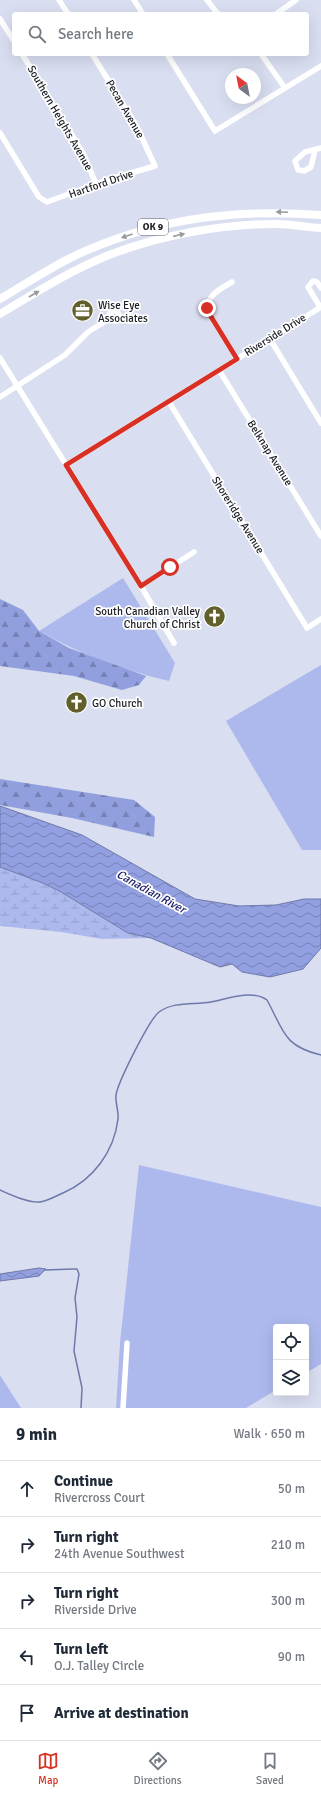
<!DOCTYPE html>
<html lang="en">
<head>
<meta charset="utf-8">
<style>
  :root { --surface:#fff; --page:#f6f6f7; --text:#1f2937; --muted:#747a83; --line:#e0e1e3; --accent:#d93025 }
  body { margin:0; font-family:Signika,sans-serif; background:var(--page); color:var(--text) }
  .controls { position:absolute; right:12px; bottom:12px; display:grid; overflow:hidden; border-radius:4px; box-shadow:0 4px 16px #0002 }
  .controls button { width:36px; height:36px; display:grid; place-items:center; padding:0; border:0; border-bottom:1px solid var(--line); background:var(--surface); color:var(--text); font:20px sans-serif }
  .compass { position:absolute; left:225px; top:68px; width:36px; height:36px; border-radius:50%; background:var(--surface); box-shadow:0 4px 16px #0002; rotate:328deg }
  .stop { position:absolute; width:12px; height:12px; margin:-9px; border:3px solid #d93025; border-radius:50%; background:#fff }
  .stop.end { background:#d93025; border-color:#fff; box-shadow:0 1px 4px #0008 }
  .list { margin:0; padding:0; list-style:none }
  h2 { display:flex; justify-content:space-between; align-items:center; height:52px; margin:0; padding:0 16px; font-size:17px }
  h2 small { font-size:13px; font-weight:400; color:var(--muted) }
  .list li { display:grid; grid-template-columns:26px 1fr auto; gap:12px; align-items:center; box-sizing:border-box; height:56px; padding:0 16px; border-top:1px solid var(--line) }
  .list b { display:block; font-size:15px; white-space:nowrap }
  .list p { margin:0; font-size:13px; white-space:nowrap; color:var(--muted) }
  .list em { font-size:13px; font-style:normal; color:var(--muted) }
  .icon { flex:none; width:22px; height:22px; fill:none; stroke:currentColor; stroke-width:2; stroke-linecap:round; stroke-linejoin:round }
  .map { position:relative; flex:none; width:321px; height:1408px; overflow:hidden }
  .search { position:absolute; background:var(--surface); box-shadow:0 4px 16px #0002; left:12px; right:12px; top:12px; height:44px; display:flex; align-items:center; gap:10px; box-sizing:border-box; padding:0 14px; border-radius:4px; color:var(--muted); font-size:15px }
  .sheet { height:332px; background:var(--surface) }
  nav { display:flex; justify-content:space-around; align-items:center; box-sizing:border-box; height:56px; border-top:1px solid var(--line); background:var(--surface); font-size:11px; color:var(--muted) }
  nav a { display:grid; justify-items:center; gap:2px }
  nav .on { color:var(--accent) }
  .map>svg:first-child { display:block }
  .green { fill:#adb9ed }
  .forest { fill:url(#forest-firs) }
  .wetland { fill:url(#wetland-marsh) }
  .water { fill:url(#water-waves); stroke:#6f79a9 }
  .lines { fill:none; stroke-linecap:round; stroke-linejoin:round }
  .stream { stroke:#6f79a9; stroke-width:1.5 }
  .minor { stroke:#fff; stroke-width:5.5 }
  .highway { stroke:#fff; stroke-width:8 }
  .oneway { fill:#999a9d }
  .route { stroke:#d93025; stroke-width:5 }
  .labels { text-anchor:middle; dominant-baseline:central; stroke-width:3.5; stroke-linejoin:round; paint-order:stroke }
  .shield { fill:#fff; stroke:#606266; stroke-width:1 }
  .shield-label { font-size:10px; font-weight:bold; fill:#1c1e25 }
  .street-label { font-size:11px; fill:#1c1e25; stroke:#fff }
  .poi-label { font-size:11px; fill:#1c1e25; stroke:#fff; text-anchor:start }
  .water-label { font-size:12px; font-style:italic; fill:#1c1e68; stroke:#fff }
</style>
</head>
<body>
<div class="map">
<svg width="321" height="1408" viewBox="0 0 321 1408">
  <defs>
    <pattern id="forest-firs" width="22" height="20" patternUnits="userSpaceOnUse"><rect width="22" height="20" fill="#919fdf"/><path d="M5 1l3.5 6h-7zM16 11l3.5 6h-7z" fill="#7681b5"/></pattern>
    <pattern id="wetland-marsh" width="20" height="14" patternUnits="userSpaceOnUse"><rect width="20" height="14" fill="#adb9ed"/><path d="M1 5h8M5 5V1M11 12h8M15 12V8" fill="none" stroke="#949fcb"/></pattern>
    <pattern id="water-waves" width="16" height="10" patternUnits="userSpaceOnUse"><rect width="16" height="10" fill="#92a0e1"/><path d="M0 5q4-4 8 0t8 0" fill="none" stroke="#7682b6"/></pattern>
  </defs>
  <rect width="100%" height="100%" fill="#d9def1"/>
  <path class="green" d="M123 578 175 663 169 681C123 670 80 654 39 631Z
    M321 665V850H302L226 721Z
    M139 1165 321 1207V1364L306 1373V1327H276V1390L246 1408H116L120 1343Z
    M0 1375 21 1408H0Z"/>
  <path class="forest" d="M0 599 23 610 39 631 69 648 146 676 139 685 122 690 74 676 0 666Z
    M0 779 134 800 155 817 154 837 72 818 0 805Z"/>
  <path class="wetland" d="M0 867 43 883 61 892 128 933 151 938 102 939 61 932 0 926Z"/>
  <path class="water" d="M0 806 82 835 195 899 239 906 276 905 304 899H321V948L303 969 270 977 242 972 232 964 220 967 151 938 128 933 61 892 43 883 0 867Z
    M39 1268 46 1269 39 1276 0 1281V1274Z"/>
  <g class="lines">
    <path class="stream" d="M0 1190C11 1195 28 1203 40 1202 48 1201 56 1196 63 1193 93 1180 114 1152 118 1119 119 1111 115 1103 116 1095 118 1082 149 1020 159 1012 174 1001 194 1005 211 1002 228 999 252 989 267 1000 284 1031 283 1046 321 1055
      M45 1270 73 1269H77L79 1274 75 1298 77 1317 74 1351 82 1388 81 1408"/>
    <path class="minor" d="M59 0 68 14
      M134 0 143 14
      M207 0 218 14
      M276 14 296 0
      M0 19 14 41
      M22 54 83 153 96 184
      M167 54 215 131 321 66
      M261 54 285 88
      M0 133 39 197 47 202 107 180 155 166 136 125 92 54
      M315 150 311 167 304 171 298 170 295 161 305 152 321 148
      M232 282C218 290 203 297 210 315L237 359
      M320 307 308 287 313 281 317 282 321 288
      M109 316a5 5 0 1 1 10 0a5 5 0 1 1-10 0Z
      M270 339 321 423
      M0 358 141 586 174 643
      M219 370 321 536
      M0 397 65 355 88 332 109 319
      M169 402 307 628 321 619
      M66 465 321 307
      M141 586 194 552
      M123 1408 127 1343"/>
    <path class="highway" d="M0 299C29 282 58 262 90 249 166 217 239 209 321 215
      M0 314C35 293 71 270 109 255 161 235 221 224 276 224 291 224 306 227 321 228"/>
  </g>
  <defs><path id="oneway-solid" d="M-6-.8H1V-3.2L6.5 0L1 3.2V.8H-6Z"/></defs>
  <g class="oneway">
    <use href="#oneway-solid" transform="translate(282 212) rotate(-178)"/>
    <use href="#oneway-solid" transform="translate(179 235) rotate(-13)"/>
    <use href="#oneway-solid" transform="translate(127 236) rotate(161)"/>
    <use href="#oneway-solid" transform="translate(34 294) rotate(-30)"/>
  </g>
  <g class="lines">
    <path class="route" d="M170 567 141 586 66 465 237 359 210 315 207 308"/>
  </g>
  <defs>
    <symbol id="office-disc" viewBox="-11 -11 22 22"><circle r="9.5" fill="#61602d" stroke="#fff"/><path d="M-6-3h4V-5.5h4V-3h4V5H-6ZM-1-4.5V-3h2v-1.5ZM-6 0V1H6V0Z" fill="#fff"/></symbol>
    <symbol id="church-disc" viewBox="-11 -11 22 22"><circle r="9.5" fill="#61602d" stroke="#fff"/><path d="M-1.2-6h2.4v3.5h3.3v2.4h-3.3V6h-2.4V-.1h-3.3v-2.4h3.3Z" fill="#fff"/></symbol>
  </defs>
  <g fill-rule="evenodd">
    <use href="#office-disc" x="70" y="298" width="25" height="25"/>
    <use href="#church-disc" x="202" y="604" width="25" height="25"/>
    <use href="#church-disc" x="64" y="690" width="25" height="25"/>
  </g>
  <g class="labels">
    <rect class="shield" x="138" y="219" width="30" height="16" rx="3"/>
    <g class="shield-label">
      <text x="153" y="227">OK 9</text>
    </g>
    <g class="street-label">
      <text transform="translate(125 109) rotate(60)">Pecan Avenue</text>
      <text transform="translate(60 118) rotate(60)">Southern Heights Avenue</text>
      <text transform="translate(101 184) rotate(-19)">Hartford Drive</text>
      <text transform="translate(275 335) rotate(-32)">Riverside Drive</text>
      <text transform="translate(270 453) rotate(58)">Belknap Avenue</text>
      <text transform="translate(238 515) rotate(58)">Shoreridge Avenue</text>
    </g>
    <g class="poi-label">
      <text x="98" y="305">Wise Eye<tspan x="98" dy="13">Associates</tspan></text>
      <text x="200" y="611" text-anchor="end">South Canadian Valley<tspan x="200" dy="13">Church of Christ</tspan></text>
      <text x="92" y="703">GO Church</text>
    </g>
    <g class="water-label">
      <text transform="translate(151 892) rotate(29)">Canadian River</text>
    </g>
  </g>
</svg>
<div class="controls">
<button><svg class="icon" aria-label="locate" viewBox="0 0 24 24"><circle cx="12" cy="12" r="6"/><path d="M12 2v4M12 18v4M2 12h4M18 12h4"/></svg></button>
<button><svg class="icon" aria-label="layers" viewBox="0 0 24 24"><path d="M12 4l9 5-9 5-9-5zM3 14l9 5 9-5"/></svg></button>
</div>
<svg class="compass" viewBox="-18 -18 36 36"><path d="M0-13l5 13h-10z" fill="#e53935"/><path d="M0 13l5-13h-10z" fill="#747a83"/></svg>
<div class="stop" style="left:170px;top:567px"></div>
<div class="stop end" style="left:207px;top:308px"></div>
<div class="search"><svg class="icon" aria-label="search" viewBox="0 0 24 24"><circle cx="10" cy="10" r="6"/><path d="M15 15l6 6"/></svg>Search here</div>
</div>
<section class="sheet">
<h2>9 min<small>Walk · 650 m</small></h2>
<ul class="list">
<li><svg class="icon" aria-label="ahead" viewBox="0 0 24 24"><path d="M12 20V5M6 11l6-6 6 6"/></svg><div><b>Continue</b><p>Rivercross Court</p></div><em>50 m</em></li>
<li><svg class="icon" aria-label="right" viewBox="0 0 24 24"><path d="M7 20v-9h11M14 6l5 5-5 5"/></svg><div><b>Turn right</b><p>24th Avenue Southwest</p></div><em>210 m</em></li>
<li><svg class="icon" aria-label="right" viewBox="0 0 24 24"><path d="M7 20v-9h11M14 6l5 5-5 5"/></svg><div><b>Turn right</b><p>Riverside Drive</p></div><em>300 m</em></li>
<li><svg class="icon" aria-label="left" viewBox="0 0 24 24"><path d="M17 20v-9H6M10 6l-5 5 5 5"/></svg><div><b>Turn left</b><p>O.J. Talley Circle</p></div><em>90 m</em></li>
<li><svg class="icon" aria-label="arrive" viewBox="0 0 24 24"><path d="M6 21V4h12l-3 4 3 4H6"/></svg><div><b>Arrive at destination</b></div></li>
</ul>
</section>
<nav>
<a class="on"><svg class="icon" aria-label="map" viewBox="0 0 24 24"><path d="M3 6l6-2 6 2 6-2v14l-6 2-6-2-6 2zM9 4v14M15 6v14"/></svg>Map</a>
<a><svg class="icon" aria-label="directions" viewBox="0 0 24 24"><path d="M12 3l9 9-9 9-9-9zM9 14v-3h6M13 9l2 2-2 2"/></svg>Directions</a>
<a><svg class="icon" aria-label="saved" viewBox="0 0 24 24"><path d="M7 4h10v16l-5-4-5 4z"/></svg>Saved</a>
</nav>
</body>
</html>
